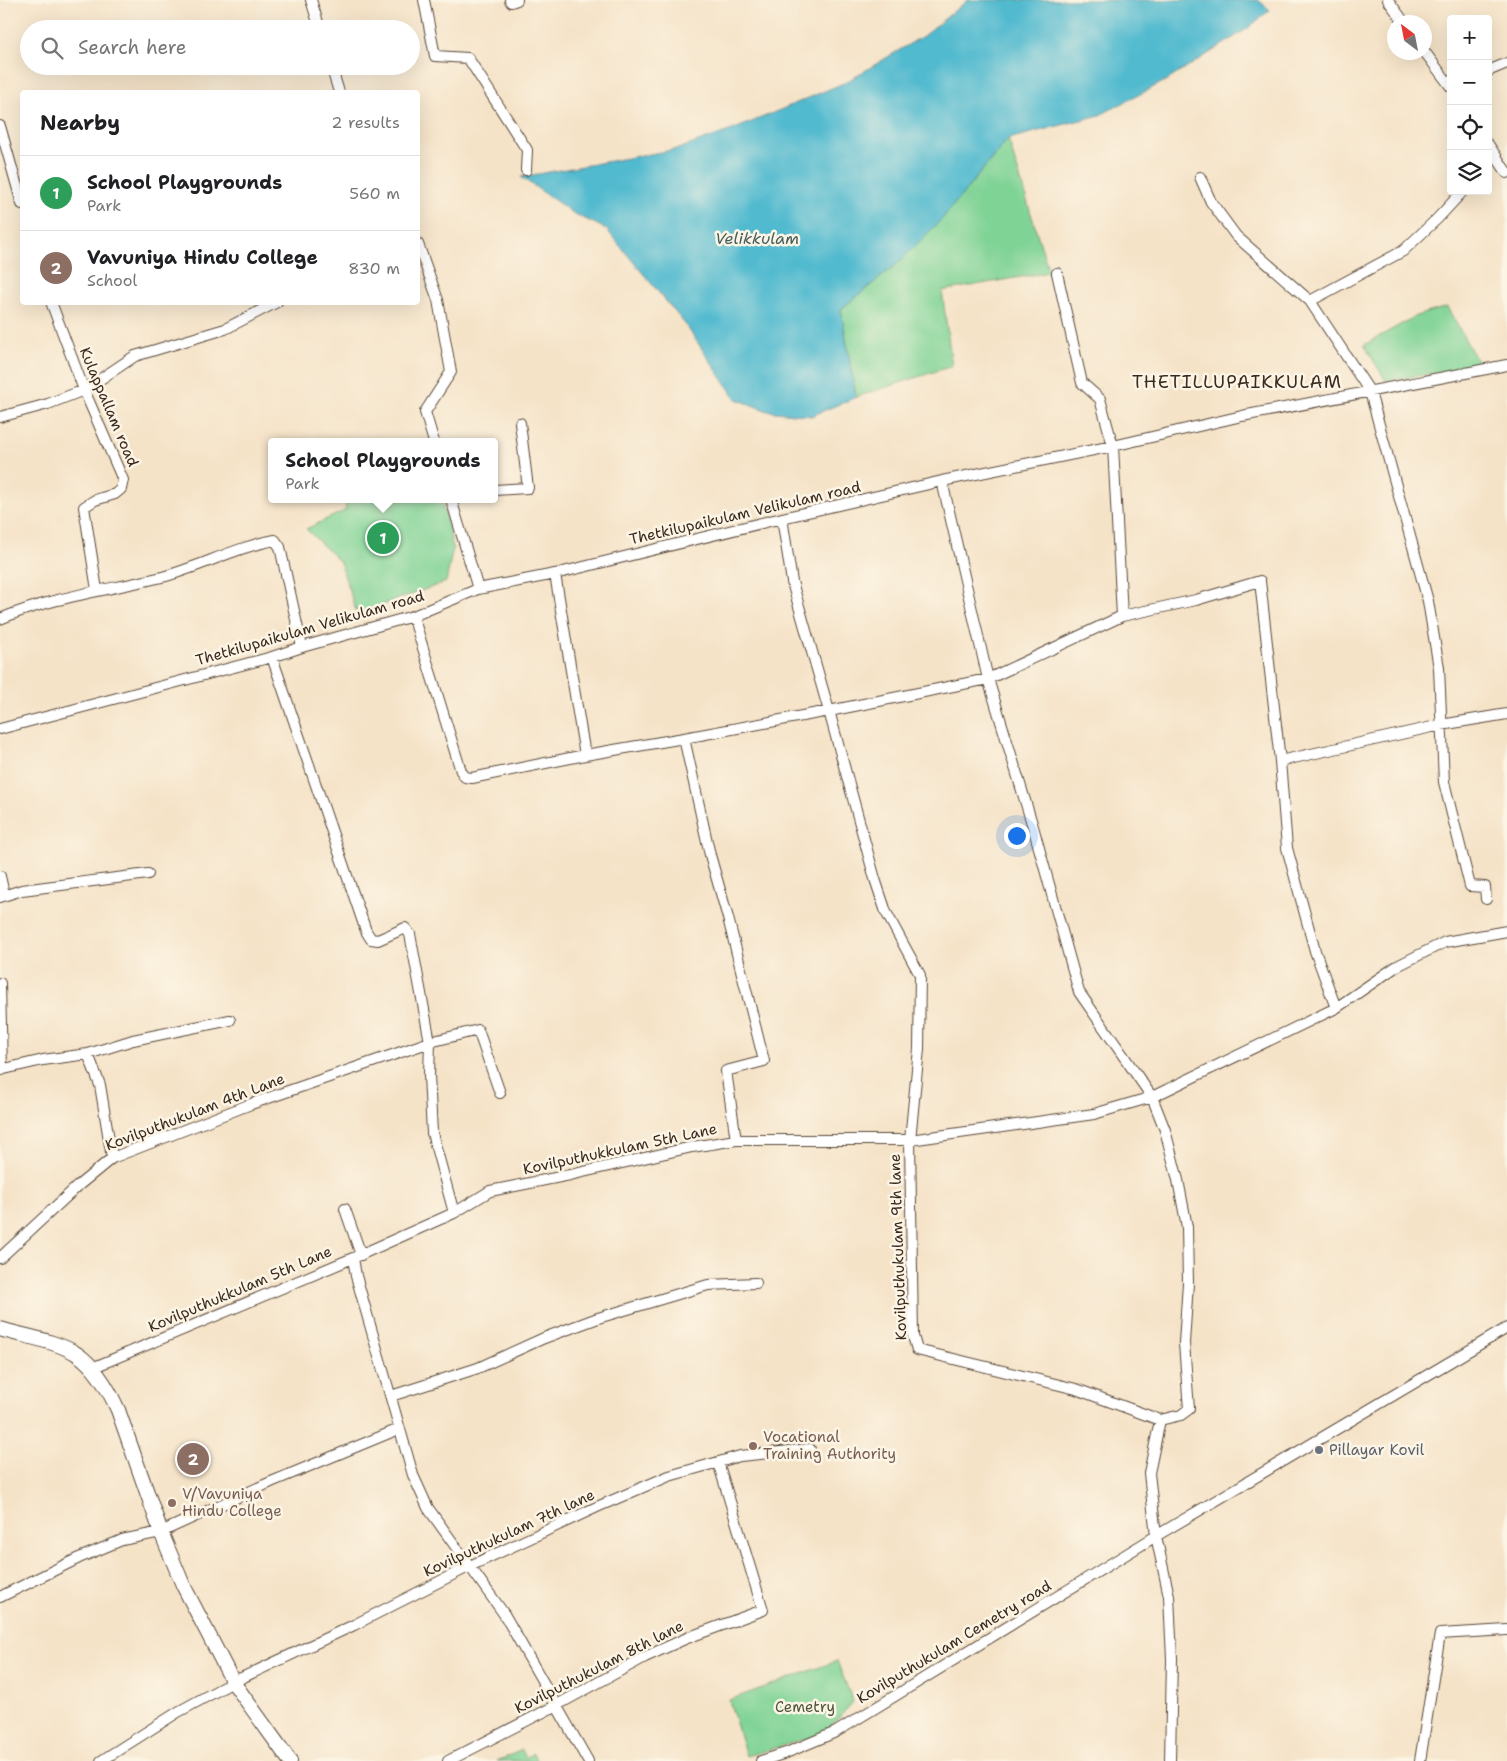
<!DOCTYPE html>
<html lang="en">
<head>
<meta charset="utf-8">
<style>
  :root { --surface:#fff; --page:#f2f2f2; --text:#202124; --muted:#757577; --line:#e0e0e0; --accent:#0f766e }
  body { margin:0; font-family:"Shantell Sans",sans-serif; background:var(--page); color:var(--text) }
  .controls { position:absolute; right:15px; top:15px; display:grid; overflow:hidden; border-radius:5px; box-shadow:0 5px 20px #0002 }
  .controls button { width:45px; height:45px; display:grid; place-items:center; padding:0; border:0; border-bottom:1px solid var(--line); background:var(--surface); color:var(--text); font:25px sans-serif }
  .compass { position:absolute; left:1387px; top:15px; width:45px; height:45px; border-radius:50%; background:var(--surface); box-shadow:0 5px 20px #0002; rotate:328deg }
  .you { position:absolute; left:1016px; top:835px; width:18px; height:18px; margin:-12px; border:4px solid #fff; border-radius:50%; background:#1a73e8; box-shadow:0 0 0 8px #1a73e833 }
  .badge { display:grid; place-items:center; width:32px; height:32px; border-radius:50%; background:var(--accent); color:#fff; font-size:16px; font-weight:700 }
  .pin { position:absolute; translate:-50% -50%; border:2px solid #fff; box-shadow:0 1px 5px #0006 }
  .popup { position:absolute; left:268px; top:438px; width:230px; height:65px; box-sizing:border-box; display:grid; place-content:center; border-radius:5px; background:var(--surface); filter:drop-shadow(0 1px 4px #0005); font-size:16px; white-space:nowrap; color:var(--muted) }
  .popup b { font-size:19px; color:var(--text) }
  .popup::after { content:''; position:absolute; left:50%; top:100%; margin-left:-10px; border:10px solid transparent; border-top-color:var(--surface) }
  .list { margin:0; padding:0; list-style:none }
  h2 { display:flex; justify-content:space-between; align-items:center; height:65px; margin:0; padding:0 20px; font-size:21px }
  h2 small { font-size:16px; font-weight:400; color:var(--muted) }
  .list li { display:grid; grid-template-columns:32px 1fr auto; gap:15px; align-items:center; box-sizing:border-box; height:75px; padding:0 20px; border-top:1px solid var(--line) }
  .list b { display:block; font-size:19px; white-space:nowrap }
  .list p { margin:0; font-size:16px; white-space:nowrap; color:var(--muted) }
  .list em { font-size:16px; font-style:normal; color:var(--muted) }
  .icon { flex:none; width:28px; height:28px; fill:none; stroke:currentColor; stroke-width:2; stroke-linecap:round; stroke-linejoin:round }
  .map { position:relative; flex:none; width:1507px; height:1761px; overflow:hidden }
  .search { position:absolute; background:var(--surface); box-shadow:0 5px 20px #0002; left:20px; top:20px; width:400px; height:55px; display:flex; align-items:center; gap:12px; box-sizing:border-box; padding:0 18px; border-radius:28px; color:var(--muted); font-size:19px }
  .panel { position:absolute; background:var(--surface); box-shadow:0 5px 20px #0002; left:20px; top:90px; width:400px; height:215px; border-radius:5px }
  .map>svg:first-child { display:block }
  .green { fill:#7fd395; stroke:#5d7e5a }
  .water { fill:#51bacf; stroke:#467276 }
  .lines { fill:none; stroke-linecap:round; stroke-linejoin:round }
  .street-casing { stroke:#574638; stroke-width:12 }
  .secondary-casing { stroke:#574638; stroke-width:16 }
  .street { stroke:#fff; stroke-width:10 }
  .secondary { stroke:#fff; stroke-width:14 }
  .education-dot { fill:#8d6e63; stroke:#fcf5e5; stroke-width:2 }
  .worship-dot { fill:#6b7280; stroke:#fcf5e5; stroke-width:2 }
  .labels { text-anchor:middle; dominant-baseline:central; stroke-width:5; stroke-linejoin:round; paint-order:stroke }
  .street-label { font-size:15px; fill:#3b2a1e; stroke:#fcf5e5 }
  .education-label { font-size:15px; fill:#785e54; stroke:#fcf5e5; text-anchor:start }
  .worship-label { font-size:15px; fill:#5b616d; stroke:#fcf5e5; text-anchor:start }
  .park-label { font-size:15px; fill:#4c543c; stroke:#fcf5e5 }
  .water-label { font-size:16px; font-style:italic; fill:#435c5c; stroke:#fcf5e5 }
  .quarter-label { font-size:18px; letter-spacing:1px; fill:#3b2a1e; stroke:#fcf5e5 }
</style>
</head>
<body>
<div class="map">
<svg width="1507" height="1761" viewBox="0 0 1507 1761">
  <rect width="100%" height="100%" fill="#fcf5e5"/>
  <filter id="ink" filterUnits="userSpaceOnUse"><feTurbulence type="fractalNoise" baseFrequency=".02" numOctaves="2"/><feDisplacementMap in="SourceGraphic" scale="10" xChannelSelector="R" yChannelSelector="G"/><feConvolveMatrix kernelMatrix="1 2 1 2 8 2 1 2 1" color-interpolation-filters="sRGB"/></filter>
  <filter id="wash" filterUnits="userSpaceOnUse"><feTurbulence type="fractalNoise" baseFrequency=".0096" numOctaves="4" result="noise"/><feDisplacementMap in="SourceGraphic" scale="20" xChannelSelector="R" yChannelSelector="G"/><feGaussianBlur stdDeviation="1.12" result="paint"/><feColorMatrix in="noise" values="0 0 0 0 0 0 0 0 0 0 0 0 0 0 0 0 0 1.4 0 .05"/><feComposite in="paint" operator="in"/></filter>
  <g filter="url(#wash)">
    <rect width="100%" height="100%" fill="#f5e3c8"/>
    <path class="green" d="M1008 139 1049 272 942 291 952 366 856 397 841 309 898 263 941 220Z
      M1447 307 1480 366 1386 381 1364 345 1416 316Z
      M345 499H442L453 548 446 582 357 614 340 562 306 529 346 510Z
      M837 1661 853 1702 824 1734 746 1756 729 1700Z
      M522 1750 526 1758 533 1753 537 1761H497Z"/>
    <path class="water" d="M968 0H1258L1270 10 1247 29 1169 79 1100 115 1008 139 941 220 898 263 841 309 856 397 811 416 768 411 736 399 685 324 606 229 573 213 521 177 678 149 735 129 846 82 923 36Z"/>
  </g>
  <g filter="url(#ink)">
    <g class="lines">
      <defs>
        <path id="street" d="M311 0 320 29
          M424 0 435 56 468 58 527 150 526 170
          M510 0 511 2 517 0
          M1388 0 1404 22
          M1424 51 1451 87
          M331 66 339 92
          M1488 71 1507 63
          M0 126 22 204
          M1488 144 1507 173
          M1200 177 1211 202 1236 236 1310 301 1370 392 1428 601 1439 668 1444 782 1470 886 1485 887 1486 899
          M418 244 438 300 451 372 425 412 434 442
          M1310 301 1403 251 1438 218 1463 191
          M51 302 84 390 123 480 121 489 115 494 95 500 84 507 97 590
          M0 417 48 404 84 390 135 356 225 329 277 302
          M942 481 988 679 1034 830 1079 992 1152 1097 1165 1130 1178 1180 1187 1227 1188 1283 1184 1343 1189 1409 1181 1415 1160 1420
          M494 490 528 488 520 423
          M451 499 478 589
          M782 518 792 582 829 711 875 879 886 912 920 975 919 1049 910 1140 1094 1114 1152 1097 1336 1008 1397 966 1445 942 1507 931
          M413 616 461 771 465 777 472 778 585 755
          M1122 616 1196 600 1260 581 1280 761 1287 848 1315 951 1336 1008
          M0 619C52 597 108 590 162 577 200 567 236 547 275 540L280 547 302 647
          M272 657 366 931 371 939 378 940 405 928 410 934 430 1042 429 1075 432 1133 454 1213
          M0 729 272 657 302 647 413 616 478 589 555 574 782 518 942 481 1113 446 1242 416 1507 365
          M684 738 829 711 988 679 1122 616 1113 446 1100 399 1082 383 1057 273
          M1280 761 1441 725 1507 714
          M0 876 4 894
          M0 897 22 890 148 874
          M0 983 2 1070
          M88 1054 100 1085 112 1158
          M0 1070 43 1060 88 1054 133 1040 230 1020
          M736 1140H910L913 1336 917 1350 1076 1389 1160 1420 1149 1473 1156 1536 1169 1596 1172 1659 1170 1761
          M345 1209 361 1255
          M0 1258 79 1185 112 1158 251 1104 430 1042 478 1030 500 1093
          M353 1258 356 1276 413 1475 428 1508 504 1614 588 1761
          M92 1368 353 1258 454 1213 490 1191 570 1175 692 1147 736 1140 726 1071 764 1061 728 918 710 855 684 738 585 755 555 574
          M391 1396 478 1368 544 1338 598 1318 708 1285 756 1283
          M0 1597 79 1558 122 1540 161 1532 271 1482 399 1429
          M101 1761 178 1712 233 1682 354 1625 470 1566 597 1507 669 1476 740 1456 810 1449
          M448 1761 557 1705 645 1657 687 1638 763 1610 718 1462
          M761 1761 786 1753 836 1732 1156 1536 1507 1328
          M1420 1761 1440 1634 1507 1630"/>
        <path id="secondary" d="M0 1329C23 1336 57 1341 77 1354 96 1367 109 1390 118 1410L161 1532 183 1585 233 1682 290 1761"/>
      </defs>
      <use href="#street" class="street-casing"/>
      <use href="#secondary" class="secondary-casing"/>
      <use href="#street" class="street"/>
      <use href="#secondary" class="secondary"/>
    </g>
  </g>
  <g class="education-dot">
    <circle cx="753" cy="1446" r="5"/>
    <circle cx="172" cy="1503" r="5"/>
  </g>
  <circle class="worship-dot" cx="1319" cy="1450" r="5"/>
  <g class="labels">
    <g class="street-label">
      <text transform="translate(109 407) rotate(67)">Kulappallam road</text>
      <text transform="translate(745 513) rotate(-13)">Thetkilupaikulam Velikulam road</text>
      <text transform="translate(310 628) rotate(-16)">Thetkilupaikulam Velikulam road</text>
      <text transform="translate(195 1112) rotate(-21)">Kovilputhukulam 4th Lane</text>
      <text transform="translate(620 1149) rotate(-12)">Kovilputhukkulam 5th Lane</text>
      <text transform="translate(898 1247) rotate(-92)">Kovilputhukulam 9th lane</text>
      <text transform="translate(240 1289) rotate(-23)">Kovilputhukkulam 5th Lane</text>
      <text transform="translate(509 1533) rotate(-25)">Kovilputhukulam 7th lane</text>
      <text transform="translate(954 1642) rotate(-31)">Kovilputhukulam Cemetry road</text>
      <text transform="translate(599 1667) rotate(-27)">Kovilputhukulam 8th lane</text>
    </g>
    <g class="education-label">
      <text x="763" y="1437">Vocational<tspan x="763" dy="17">Training Authority</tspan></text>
      <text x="182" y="1494">V/Vavuniya<tspan x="182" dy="17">Hindu College</tspan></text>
    </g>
    <g class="worship-label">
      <text x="1329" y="1450">Pillayar Kovil</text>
    </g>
    <g class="park-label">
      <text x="805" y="1707">Cemetry</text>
    </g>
    <g class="water-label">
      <text x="757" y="238">Velikkulam</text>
    </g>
    <g class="quarter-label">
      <text x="1237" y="382">THETILLUPAIKKULAM</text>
    </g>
  </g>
</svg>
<div class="controls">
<button>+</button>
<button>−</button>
<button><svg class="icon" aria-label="locate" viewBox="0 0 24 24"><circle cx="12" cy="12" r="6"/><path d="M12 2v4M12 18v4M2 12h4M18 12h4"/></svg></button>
<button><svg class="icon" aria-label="layers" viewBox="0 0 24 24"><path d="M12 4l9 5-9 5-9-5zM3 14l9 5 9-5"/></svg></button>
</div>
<svg class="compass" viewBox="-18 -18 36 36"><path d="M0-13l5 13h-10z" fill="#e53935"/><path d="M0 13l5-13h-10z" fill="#757577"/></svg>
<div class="you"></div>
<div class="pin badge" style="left:383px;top:538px;background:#2e9e5b">1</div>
<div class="popup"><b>School Playgrounds</b>Park</div>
<div class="pin badge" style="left:193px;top:1459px;background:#8d6e63">2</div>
<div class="search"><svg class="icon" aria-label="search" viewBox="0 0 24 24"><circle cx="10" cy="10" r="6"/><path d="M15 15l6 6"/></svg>Search here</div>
<section class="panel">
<h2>Nearby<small>2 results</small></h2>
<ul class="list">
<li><span class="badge" style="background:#2e9e5b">1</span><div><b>School Playgrounds</b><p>Park</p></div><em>560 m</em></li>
<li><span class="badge" style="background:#8d6e63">2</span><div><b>Vavuniya Hindu College</b><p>School</p></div><em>830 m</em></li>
</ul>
</section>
</div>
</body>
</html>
